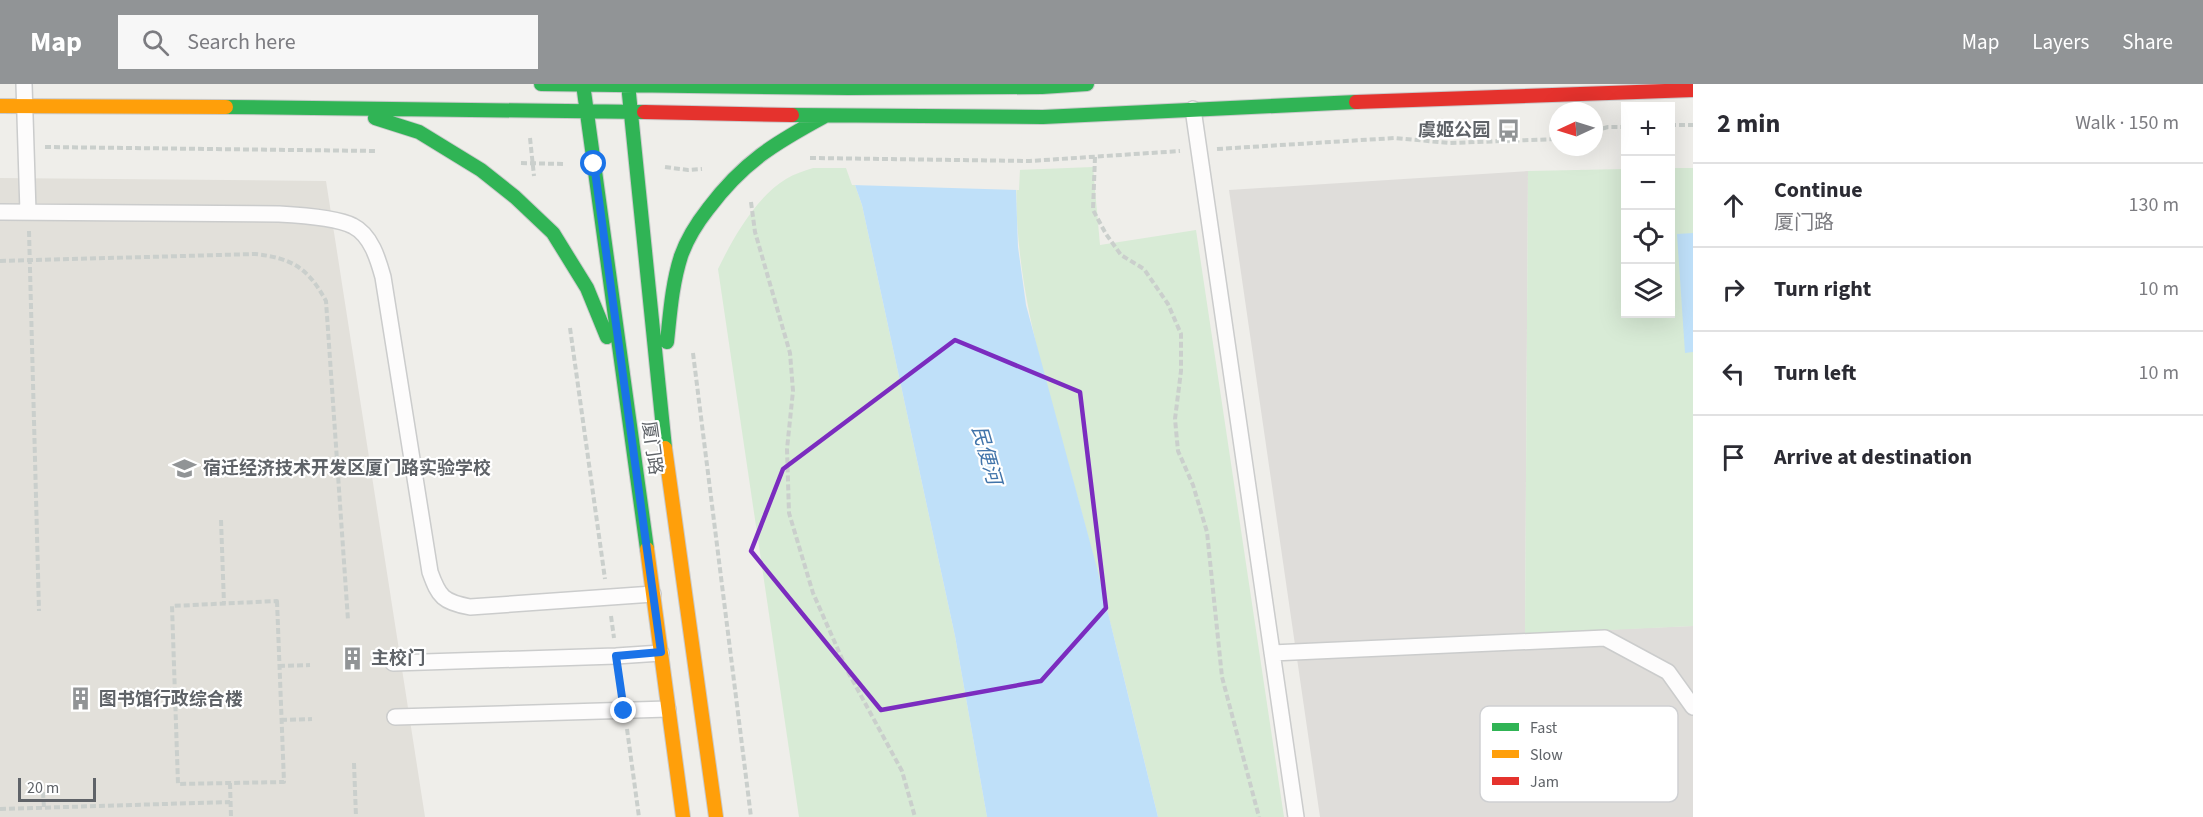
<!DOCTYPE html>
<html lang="en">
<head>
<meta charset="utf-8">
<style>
  :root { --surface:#fff; --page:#f7f7f7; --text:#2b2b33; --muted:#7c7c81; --line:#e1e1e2; --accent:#919496 }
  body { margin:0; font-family:"Source Sans 3","Noto Sans SC",sans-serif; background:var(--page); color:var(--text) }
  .controls { position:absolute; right:18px; top:18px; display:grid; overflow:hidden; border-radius:0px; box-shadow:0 6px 24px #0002 }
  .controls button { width:54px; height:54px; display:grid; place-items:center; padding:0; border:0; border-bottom:2px solid var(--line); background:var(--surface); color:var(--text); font:30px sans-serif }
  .compass { position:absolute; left:1549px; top:18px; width:54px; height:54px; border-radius:50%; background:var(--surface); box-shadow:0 6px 24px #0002; rotate:266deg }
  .scale { position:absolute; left:18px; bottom:15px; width:78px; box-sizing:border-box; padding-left:6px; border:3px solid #5f6368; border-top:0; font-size:16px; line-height:21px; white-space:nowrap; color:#5f6368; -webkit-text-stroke:4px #fff; paint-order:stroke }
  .stop { position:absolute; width:18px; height:18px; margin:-14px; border:4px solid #1a73e8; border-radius:50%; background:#fff }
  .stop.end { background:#1a73e8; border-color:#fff; box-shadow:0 2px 6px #0008 }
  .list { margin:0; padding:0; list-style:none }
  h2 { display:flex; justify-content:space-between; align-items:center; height:78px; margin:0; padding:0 24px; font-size:26px }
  h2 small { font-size:20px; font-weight:400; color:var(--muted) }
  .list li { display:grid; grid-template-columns:39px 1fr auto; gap:18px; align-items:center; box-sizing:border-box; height:84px; padding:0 24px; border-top:2px solid var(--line) }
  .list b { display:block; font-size:22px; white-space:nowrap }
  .list p { margin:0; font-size:20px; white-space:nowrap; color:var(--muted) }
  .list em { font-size:20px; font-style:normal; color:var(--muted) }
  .icon { flex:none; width:33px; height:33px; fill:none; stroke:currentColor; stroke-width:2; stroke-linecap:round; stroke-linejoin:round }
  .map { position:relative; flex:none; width:1693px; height:733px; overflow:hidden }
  header { display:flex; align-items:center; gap:36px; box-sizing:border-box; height:84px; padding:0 30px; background:var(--accent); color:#fff }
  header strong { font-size:28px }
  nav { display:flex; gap:33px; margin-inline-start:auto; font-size:21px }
  .search { width:420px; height:54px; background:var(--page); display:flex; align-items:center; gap:15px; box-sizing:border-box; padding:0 21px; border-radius:0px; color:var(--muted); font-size:22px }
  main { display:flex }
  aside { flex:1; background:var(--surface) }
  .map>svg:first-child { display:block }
  .industrial { fill:#dfddda }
  .education { fill:#e2e0da }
  .green { fill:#d8ebd6 }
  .water { fill:#bfe0f9 }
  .pier { fill:#efeeea }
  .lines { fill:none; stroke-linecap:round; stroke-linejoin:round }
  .lane-casing { stroke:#cbcccc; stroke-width:18 }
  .fast-casing { stroke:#cacacb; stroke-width:16 }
  .slow-casing { stroke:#cacacb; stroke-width:16 }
  .jam-casing { stroke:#cacacb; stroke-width:16 }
  .path { stroke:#cacfcc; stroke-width:4; stroke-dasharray:6 3; stroke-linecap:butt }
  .lane { stroke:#fdfcfc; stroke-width:15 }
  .fast { stroke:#30b455; stroke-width:14 }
  .slow { stroke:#ff9f0a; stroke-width:14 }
  .jam { stroke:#e5322d; stroke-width:14 }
  .route { stroke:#1a73e8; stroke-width:8 }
  .marked { fill:none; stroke:#7b2cbf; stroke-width:4.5; stroke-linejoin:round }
  .labels { text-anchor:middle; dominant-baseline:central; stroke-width:4.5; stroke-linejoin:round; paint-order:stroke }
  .poi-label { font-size:18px; font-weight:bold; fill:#5f6368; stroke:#fff; text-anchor:start }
  .street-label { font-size:18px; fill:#5f6368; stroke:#fff }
  .water-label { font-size:20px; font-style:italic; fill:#4174aa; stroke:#fff }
  .key { fill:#fff; stroke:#cfd0d2; stroke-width:1.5 }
  .key-label { font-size:16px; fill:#5f6368 }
</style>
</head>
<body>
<header>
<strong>Map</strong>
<div class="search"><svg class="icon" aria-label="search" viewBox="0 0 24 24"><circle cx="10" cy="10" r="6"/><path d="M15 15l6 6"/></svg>Search here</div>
<nav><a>Map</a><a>Layers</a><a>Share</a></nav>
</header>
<main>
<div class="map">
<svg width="1693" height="733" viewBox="0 0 1693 733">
  <rect width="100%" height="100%" fill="#efeeea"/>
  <path class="industrial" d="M1528 87 1525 549 1693 542V733H1320L1229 106Z"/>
  <path class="education" d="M0 94 326 97 425 733H0Z"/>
  <path class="green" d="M1093 83 1100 161 1196 146 1284 733H1158C1132 627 1107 521 1078 415 1049 307 1011 199 1017 86Z
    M813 84H849L862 121 955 552 987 733H799L718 185C733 154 756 113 786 95 794 90 804 87 813 84Z
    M1671 84H1693V542L1525 550 1528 87 1625 85 1626 230H1670Z"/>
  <path class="water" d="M1021 0 1016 107 1018 163 1026 221 1097 484 1158 733H987L955 552 862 121 849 84Z
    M1693 149V268L1685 269 1677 150Z"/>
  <path class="pier" d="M852 0H1024L1019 106 852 101 846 84Z"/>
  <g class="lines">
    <defs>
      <path id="lane" d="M24 0 28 128
        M1193 25 1296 733
        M0 128 279 130C297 131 338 134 353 142 371 151 378 175 383 193L430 488C439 513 443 518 470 523L653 510
        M1272 569 1605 554 1668 588 1693 623
        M393 579 616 572 661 569
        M395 633 668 625"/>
      <path id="fast" d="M541 0 848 4 1042 3 1087 0
        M583 0 647 465
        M628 0 665 364
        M226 23 644 28
        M792 31 1043 33 1356 18
        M375 34 419 48 481 86 515 113 553 149 587 204 607 253
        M667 258C670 230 672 200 681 172 687 155 697 139 708 125 743 78 775 59 825 32"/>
      <path id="slow" d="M0 22 226 23
        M665 364 716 733
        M647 465 683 733"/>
      <path id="jam" d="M1356 18 1693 6
        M644 28 792 31"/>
    </defs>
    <use href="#lane" class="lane-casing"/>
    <use href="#fast" class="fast-casing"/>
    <use href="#slow" class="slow-casing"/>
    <use href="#jam" class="jam-casing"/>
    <path class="path" d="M1670 41H1693
      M1594 47 1608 43H1626
      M530 54 534 92
      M45 63 377 67
      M1217 65 1395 54 1450 59 1558 55
      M1095 73 1093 126 1106 150 1121 171 1144 185 1168 220 1181 250V287L1175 335 1178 367 1193 401 1207 448 1222 593 1259 733
      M810 74 1030 77 1180 67
      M521 79 564 80
      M665 83 688 86 702 85
      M751 118 755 148 790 269 793 307 787 365 789 429 813 509 847 586 902 687 915 733
      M29 147 39 527
      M0 177 255 170C292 174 308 184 326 217L348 536
      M570 244 605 495
      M693 269 751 733
      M221 436 224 520
      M277 517 284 698 178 700 172 522Z
      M611 532 614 554
      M279 582 310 581
      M619 591 621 608
      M281 636 312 635
      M627 645 639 733
      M354 679 356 733
      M230 699 231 733
      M43 708 44 724
      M0 725 230 718"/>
    <use href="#lane" class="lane"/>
    <use href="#fast" class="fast"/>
    <use href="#slow" class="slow"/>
    <use href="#jam" class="jam"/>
  </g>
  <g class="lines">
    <path class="route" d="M594 80 661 568 616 572 624 627"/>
  </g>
  <path class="marked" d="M955 256 1080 308 1106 524 1041 597 881 626 751 467 783 385Z"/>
  <defs>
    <symbol id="bus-bare" viewBox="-9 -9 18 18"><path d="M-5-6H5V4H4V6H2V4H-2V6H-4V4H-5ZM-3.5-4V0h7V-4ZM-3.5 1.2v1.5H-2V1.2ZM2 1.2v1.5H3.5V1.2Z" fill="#919496" stroke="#fff" stroke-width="2.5" paint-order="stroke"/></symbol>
    <symbol id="school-bare" viewBox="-9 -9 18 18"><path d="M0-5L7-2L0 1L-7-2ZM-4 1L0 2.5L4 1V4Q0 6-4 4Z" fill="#919496" stroke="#fff" stroke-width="2.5" paint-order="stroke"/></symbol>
    <symbol id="building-bare" viewBox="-9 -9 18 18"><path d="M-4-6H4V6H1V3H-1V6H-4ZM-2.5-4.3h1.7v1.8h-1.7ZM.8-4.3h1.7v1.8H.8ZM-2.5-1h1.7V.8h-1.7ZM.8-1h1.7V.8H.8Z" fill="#919496" stroke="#fff" stroke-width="2.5" paint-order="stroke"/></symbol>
  </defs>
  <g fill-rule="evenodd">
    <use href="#bus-bare" x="1492" y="30" width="33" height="33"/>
    <use href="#school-bare" x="168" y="368" width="33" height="33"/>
    <use href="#building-bare" x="336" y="558" width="33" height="33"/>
    <use href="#building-bare" x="64" y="598" width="33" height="33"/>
  </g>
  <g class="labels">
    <g class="poi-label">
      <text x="1490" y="46" text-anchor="end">虞姬公园</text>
      <text x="203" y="384">宿迁经济技术开发区厦门路实验学校</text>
      <text x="371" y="574">主校门</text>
      <text x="99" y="615">图书馆行政综合楼</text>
    </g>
    <g class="street-label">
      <text transform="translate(652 364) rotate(82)">厦门路</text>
    </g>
    <g class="water-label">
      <text transform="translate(986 371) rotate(74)">民便河</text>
    </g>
  </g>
  <rect x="1480" y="622" width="198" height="96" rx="9" class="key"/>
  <rect x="1492" y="639" width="27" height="8" fill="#30b455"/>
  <rect x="1492" y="666" width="27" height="8" fill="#ff9f0a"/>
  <rect x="1492" y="693" width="27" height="8" fill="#e5322d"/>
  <g class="key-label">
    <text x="1530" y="649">Fast</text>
    <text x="1530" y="676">Slow</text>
    <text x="1530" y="703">Jam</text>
  </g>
</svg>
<div class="controls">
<button>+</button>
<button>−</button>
<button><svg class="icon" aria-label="locate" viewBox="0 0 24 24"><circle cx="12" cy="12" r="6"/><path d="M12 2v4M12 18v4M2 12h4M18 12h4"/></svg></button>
<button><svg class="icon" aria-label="layers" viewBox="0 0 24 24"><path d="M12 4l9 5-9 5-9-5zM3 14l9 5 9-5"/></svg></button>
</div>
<svg class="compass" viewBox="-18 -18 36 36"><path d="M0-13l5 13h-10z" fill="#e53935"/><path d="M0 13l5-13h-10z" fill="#7c7c81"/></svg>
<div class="scale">20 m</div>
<div class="stop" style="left:594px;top:80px"></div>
<div class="stop end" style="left:624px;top:627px"></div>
</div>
<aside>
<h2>2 min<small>Walk · 150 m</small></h2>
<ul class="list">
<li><svg class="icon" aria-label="ahead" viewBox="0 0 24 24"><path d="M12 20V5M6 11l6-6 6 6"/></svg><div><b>Continue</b><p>厦门路</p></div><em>130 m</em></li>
<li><svg class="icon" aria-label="right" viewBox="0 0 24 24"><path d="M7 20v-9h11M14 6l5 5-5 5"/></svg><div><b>Turn right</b></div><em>10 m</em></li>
<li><svg class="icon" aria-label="left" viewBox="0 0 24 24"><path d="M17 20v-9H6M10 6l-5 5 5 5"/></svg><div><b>Turn left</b></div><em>10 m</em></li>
<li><svg class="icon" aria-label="arrive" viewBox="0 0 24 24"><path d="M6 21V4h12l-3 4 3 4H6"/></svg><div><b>Arrive at destination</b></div></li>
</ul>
</aside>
</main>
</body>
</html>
